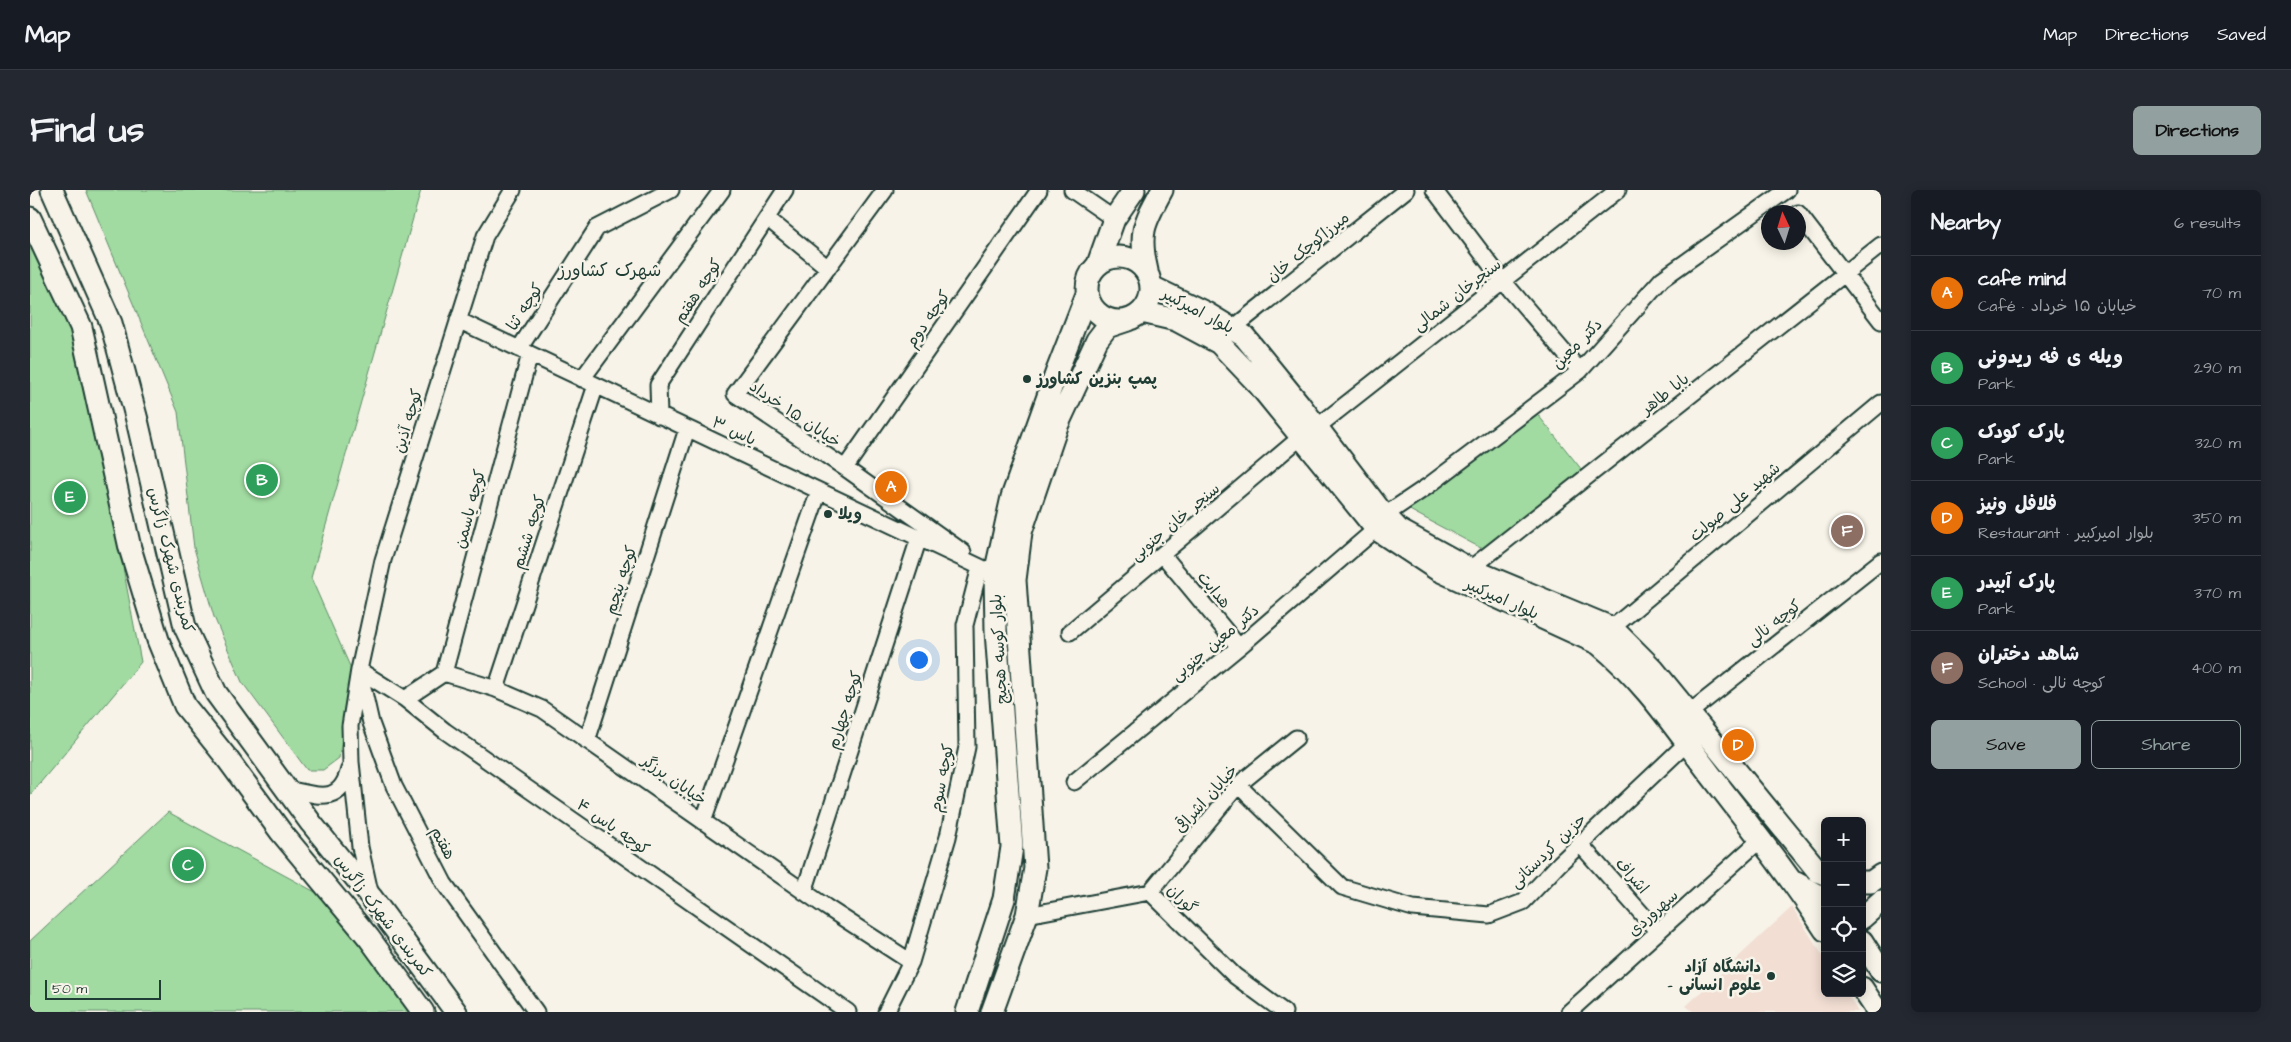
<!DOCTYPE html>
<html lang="en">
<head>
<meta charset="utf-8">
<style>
  :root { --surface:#171b24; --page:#242831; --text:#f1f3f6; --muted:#9ea1a6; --line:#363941; --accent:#92a19f }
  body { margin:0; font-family:"Architects Daughter","Playpen Sans Arabic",sans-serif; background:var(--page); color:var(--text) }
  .controls { position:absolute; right:15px; bottom:15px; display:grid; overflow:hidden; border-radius:8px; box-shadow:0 2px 12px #0003 }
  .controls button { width:45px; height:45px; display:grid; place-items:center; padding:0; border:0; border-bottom:1px solid var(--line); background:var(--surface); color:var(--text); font:25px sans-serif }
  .compass { position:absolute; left:1731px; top:15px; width:45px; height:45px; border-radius:50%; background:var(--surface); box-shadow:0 2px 12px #0003; rotate:356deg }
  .scale { position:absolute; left:15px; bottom:12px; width:116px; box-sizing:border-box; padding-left:5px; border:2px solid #1f3d34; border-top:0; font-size:14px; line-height:18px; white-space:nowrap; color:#1f3d34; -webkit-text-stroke:4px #f7f3e8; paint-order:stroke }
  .you { position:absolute; left:888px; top:469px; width:18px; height:18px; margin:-12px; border:4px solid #fff; border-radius:50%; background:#1a73e8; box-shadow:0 0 0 8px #1a73e833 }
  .badge { display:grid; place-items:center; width:32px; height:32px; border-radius:50%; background:var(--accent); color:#fff; font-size:16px; font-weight:700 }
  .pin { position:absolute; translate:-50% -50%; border:2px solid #fff; box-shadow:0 1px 5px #0006 }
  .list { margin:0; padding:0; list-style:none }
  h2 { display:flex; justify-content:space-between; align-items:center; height:65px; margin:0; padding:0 20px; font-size:21px }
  h2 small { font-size:16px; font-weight:400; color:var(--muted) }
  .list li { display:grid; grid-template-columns:32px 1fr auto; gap:15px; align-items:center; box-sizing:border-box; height:75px; padding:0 20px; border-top:1px solid var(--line) }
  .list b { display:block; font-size:19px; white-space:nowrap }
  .list p { margin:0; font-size:16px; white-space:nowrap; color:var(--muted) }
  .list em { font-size:16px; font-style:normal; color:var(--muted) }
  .actions { display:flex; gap:10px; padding:15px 20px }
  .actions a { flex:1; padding:11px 0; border:1px solid var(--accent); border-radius:8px; text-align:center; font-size:18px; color:var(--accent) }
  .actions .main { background:var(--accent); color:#111 }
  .icon { flex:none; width:28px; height:28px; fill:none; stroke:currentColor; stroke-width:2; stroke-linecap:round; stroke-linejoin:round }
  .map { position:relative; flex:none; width:1851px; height:822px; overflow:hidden; border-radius:8px }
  header { display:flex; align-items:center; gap:30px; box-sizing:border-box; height:70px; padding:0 25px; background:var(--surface); border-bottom:1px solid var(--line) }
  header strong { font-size:24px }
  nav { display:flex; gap:28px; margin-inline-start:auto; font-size:18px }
  .intro { display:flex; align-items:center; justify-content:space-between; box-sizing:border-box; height:120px; padding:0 30px }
  h1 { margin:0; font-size:35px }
  .button { padding:12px 22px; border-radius:8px; background:var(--accent); color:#111; font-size:18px; font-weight:700 }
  main { display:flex; gap:30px; padding:0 30px }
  aside { flex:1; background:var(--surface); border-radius:8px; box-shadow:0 2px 12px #0003 }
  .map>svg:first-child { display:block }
  .built { fill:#f2ded3 }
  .green { fill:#a1dba1; stroke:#608c6a }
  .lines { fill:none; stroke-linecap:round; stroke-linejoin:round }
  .street-casing { stroke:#1f3d34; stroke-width:19 }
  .secondary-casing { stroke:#1f3d34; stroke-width:25 }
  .street { stroke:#f7f3e8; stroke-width:15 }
  .secondary { stroke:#f7f3e8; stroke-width:21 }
  .poi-dot { fill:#1f3d34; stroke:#f7f3e8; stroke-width:2 }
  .labels { text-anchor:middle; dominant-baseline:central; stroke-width:5; stroke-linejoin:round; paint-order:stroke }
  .street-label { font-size:16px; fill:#1f3d34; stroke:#f7f3e8 }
  .poi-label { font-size:16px; font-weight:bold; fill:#1f3d34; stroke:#f7f3e8; text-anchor:start }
  .neighbourhood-label { font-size:18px; fill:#1f3d34; stroke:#f7f3e8 }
</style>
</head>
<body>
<header>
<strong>Map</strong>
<nav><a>Map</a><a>Directions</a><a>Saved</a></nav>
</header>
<div class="intro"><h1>Find us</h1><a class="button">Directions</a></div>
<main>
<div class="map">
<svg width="1851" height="822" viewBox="0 0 1851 822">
  <rect width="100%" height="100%" fill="#f7f3e8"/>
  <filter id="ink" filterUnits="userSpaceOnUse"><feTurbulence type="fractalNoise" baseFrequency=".02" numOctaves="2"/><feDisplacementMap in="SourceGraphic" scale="10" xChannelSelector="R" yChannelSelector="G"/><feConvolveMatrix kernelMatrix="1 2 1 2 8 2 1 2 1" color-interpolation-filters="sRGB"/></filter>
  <g filter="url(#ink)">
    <path class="built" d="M1762 717 1795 769V803H1817L1828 822H1664L1656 816Z"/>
    <path class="green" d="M56 0H391L281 388 322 481 309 568 293 580H277L212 492 184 427 164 358 148 222Z
      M0 39 48 141 111 472 0 605Z
      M1504 220 1560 290 1462 364 1374 317Z
      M138 622 333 728 406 822H0V751Z"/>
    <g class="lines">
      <defs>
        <path id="street" d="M855 0 705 204 815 278 933 362
          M1042 0 1084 29
          M1404 0 1473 91 1550 181
          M1768 23 1851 131
          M737 28 798 78
          M428 130 965 384
          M1202 139 1376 0
          M489 159 567 38 641 0
          M552 189 692 0
          M629 226 628 195 755 0
          M1287 237 1588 0
          M815 278 1009 0
          M1355 325 1398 296 1550 181 1632 89 1757 0
          M1133 365 1209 457
          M1440 379 1851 55
          M1582 438 1851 213
          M1040 442 1271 247
          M329 480 375 509 415 541 818 822
          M414 483 500 164
          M331 489 341 533 364 596 414 693 506 822
          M466 499 566 195
          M375 509 414 483 466 499 512 519 796 717 881 772
          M1659 523 1851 371
          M557 551 657 239
          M1044 592 1209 457 1346 339
          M1208 595 1312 697 1383 718 1459 725 1493 712 1530 673 1657 553
          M257 599C286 605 310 616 319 579
          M673 632 789 301
          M1550 654 1628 742
          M340 702 330 657 321 572 320 536 329 480 353 370 455 46 483 0
          M774 702 889 348
          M1120 702 1208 595 1266 548
          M997 725 1120 702 1205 786 1254 822
          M856 822 881 772 918 647 937 557 935 435 950 377
          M1539 822 1730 650"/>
        <path id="secondary" d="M22 0 81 133 107 230 155 437 186 503 281 633 341 707 426 822
          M0 28 51 137 100 358 128 450 155 516 196 567 251 642 339 748 393 822
          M1057 99a32 32 0 1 1 64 0a32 32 0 1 1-64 0Z
          M1068 74 1084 29 1104 0
          M1117 81C1108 43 1114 33 1132 0
          M1122 97 1176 123 1214 146 1270 215 1350 320 1369 340 1440 379 1582 438 1623 479 1788 681 1795 684
          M1112 122 1146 130 1189 153 1229 195 1346 339 1408 380 1569 454C1613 490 1645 538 1680 584 1719 635 1760 686 1795 740
          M1832 692H1841L1851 685
          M1766 693 1795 709
          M1832 728 1851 711
          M1832 751 1851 781
          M1832 798 1848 822
          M937 822 974 709 982 657 966 441 965 384 982 307 1027 181 1057 104
          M962 822 997 725 1005 678 985 390 991 342 1027 236 1067 150 1077 137 1098 130"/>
      </defs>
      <use href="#street" class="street-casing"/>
      <use href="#secondary" class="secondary-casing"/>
      <use href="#street" class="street"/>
      <use href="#secondary" class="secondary"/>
    </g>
  </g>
  <g class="poi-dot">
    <circle cx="997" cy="189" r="5"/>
    <circle cx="798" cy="324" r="5"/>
    <circle cx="1741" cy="786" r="5"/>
  </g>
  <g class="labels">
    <g class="street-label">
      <text transform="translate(1278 57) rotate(-39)">میرزاکوچک خان</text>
      <text transform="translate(668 101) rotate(-57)">کوچه هفتم</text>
      <text transform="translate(1427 105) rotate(-38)">سنجرخان شمالی</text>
      <text transform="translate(495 117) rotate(-57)">کوچه ثنا</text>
      <text transform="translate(1168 121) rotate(28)">بلوار امیرکبیر</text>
      <text transform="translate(898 129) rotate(-55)">کوچه دوم</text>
      <text transform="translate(1547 154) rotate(-45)">دکتر معین</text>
      <text transform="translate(1635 204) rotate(-38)">بابا طاهر</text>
      <text transform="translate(765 224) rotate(34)">خیابان ۱۵ خرداد</text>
      <text transform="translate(378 231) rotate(-73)">کوچه آذین</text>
      <text transform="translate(704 241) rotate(25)">یاس ۳</text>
      <text transform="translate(1705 312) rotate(-40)">شهید علی صولت</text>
      <text transform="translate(440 319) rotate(-75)">کوچه یاسمن</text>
      <text transform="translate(1145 332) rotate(-40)">سنجر خان جنوبی</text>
      <text transform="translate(499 342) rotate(-72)">کوچه ششم</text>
      <text transform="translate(141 370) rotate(76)">کمربندی شهرک زاگرس</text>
      <text transform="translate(591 390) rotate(-72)">کوچه پنجم</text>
      <text transform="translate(1184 400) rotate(50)">هدایت</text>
      <text transform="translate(1472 409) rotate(24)">بلوار امیرکبیر</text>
      <text transform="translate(1744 433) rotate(-38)">کوچه نالی</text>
      <text transform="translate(1185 453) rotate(-40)">دکتر معین جنوبی</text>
      <text transform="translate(969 459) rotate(-93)">بلوار کوسه هجیج</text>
      <text transform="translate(815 520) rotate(-72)">کوچه چهارم</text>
      <text transform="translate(912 588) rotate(-79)">کوچه سوم</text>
      <text transform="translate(644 590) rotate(35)">خیابان برزگر</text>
      <text transform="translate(1176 609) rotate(-48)">خیابان اشراقی</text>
      <text transform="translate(583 637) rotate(35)">کوچه یاس ۴</text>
      <text transform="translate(413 653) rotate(63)">هفتم</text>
      <text transform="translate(1518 661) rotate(-44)">حزین کردستانی</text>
      <text transform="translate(1602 686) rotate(49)">اشراف</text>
      <text transform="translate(1152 709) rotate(44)">گوران</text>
      <text transform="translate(1623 723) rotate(-42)">سهروردی</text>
      <text transform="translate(353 726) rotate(53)">کمربندی شهرک زاگرس</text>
    </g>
    <g class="poi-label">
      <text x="1007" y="189">پمپ بنزین کشاورز</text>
      <text x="808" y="324">ویلا</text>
      <text x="1731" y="777" text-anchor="end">دانشگاه آزاد<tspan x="1731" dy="18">- علوم انسانی</tspan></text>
    </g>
    <g class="neighbourhood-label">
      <text x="580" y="80">شهرک کشاورز</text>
    </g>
  </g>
</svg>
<div class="controls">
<button>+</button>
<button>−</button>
<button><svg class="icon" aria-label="locate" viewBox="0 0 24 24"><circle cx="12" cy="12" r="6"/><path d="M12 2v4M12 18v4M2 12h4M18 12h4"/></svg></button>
<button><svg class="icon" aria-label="layers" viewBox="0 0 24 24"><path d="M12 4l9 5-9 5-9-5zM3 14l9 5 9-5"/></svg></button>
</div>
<svg class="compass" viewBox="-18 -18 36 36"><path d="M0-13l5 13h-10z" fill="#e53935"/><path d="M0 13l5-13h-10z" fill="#9ea1a6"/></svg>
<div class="scale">50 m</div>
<div class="you"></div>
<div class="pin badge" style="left:861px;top:297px;background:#e8710a">A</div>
<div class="pin badge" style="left:232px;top:290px;background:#2e9e5b">B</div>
<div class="pin badge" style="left:158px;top:675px;background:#2e9e5b">C</div>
<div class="pin badge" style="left:1708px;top:555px;background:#e8710a">D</div>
<div class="pin badge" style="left:40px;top:307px;background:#2e9e5b">E</div>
<div class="pin badge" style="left:1817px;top:341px;background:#8d6e63">F</div>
</div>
<aside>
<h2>Nearby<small>6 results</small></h2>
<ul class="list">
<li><span class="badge" style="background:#e8710a">A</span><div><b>cafe mind</b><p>Café · خیابان ۱۵ خرداد</p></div><em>70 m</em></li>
<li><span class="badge" style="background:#2e9e5b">B</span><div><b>ویله ی فه ریدونی</b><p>Park</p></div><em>290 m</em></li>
<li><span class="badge" style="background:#2e9e5b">C</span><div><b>پارک کودک</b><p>Park</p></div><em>320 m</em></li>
<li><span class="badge" style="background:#e8710a">D</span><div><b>فلافل ونیز</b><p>Restaurant · بلوار امیرکبیر</p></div><em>350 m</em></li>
<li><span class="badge" style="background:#2e9e5b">E</span><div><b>پارک آبیدر</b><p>Park</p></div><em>370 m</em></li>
<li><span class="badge" style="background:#8d6e63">F</span><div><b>شاهد دختران</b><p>School · کوچه نالی</p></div><em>400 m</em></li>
</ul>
<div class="actions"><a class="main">Save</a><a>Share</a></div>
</aside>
</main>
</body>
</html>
